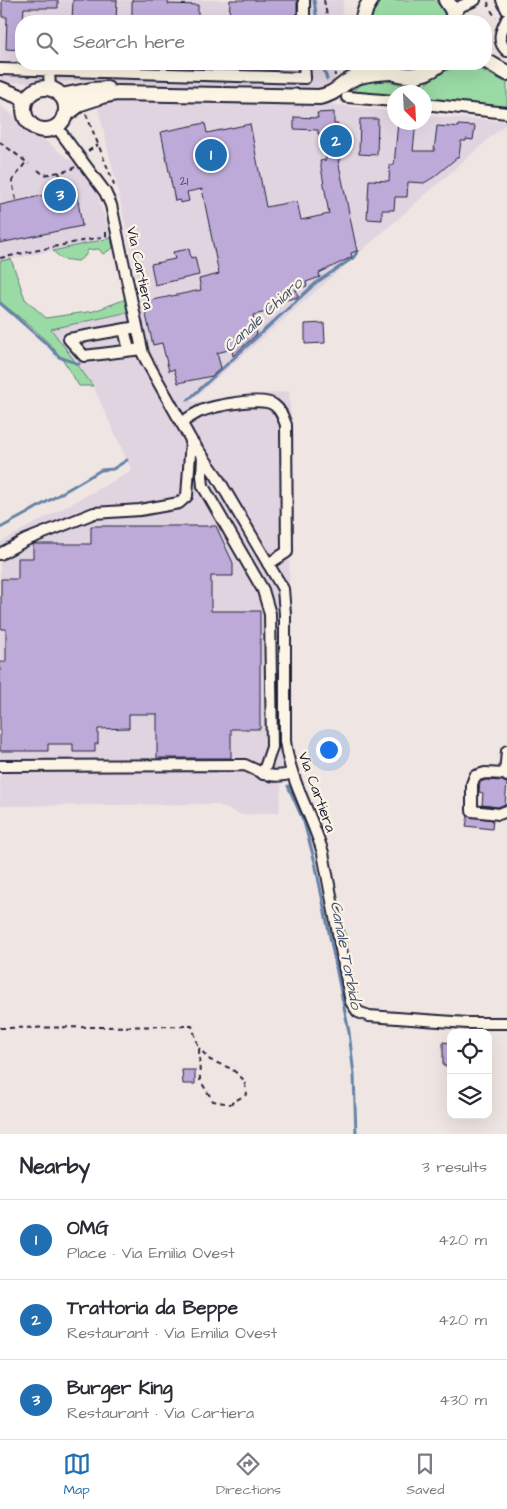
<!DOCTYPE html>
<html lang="en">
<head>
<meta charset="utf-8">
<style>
  :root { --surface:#fff; --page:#f2f2f3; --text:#2b2b33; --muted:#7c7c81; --line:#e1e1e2; --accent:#1f6fb2 }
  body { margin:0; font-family:"Architects Daughter",sans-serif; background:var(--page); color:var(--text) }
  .controls { position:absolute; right:15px; bottom:15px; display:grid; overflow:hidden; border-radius:10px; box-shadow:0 5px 20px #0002 }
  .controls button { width:45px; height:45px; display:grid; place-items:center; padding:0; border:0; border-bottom:1px solid var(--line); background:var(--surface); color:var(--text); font:25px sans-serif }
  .compass { position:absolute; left:387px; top:85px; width:45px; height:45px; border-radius:50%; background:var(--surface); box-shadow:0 5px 20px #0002; rotate:156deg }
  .you { position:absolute; left:328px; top:749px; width:18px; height:18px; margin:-12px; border:4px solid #fff; border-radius:50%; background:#1a73e8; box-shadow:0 0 0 8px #1a73e833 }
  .badge { display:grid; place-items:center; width:32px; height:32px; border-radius:50%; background:var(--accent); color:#fff; font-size:16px; font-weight:700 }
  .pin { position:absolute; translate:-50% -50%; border:2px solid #fff; box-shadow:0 1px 5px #0006 }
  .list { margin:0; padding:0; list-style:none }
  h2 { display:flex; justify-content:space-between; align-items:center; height:65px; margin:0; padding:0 20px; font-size:21px }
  h2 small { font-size:16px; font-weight:400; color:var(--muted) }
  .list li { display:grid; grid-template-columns:32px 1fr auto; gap:15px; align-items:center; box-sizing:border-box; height:80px; padding:0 20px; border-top:1px solid var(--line) }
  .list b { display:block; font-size:19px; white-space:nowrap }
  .list p { margin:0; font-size:16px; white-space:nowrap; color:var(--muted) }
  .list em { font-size:16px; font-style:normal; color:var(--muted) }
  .icon { flex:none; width:28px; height:28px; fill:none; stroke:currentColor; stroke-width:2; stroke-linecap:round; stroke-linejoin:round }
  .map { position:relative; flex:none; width:507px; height:1134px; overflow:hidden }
  .search { position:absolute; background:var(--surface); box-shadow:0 5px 20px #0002; left:15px; right:15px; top:15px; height:55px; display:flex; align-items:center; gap:12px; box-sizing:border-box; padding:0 18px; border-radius:20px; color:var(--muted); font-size:19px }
  .sheet { height:305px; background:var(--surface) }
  nav { display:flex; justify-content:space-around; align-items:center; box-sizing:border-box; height:70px; border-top:1px solid var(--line); background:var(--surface); font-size:14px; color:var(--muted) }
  nav a { display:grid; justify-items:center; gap:2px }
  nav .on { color:var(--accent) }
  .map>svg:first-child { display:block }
  .built { fill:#e0d4e0 }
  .green { fill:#9adba5; stroke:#5e7e70 }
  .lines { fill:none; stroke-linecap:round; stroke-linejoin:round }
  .stream { stroke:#6583a6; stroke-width:3 }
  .building { fill:#bdaad9; stroke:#22223b }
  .minor-casing { stroke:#22223b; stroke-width:14 }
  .major-casing { stroke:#22223b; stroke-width:18 }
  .path { stroke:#22223b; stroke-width:2; stroke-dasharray:5 4; stroke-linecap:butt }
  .minor { stroke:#fcf5e5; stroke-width:10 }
  .major { stroke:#fcf5e5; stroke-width:14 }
  .labels { text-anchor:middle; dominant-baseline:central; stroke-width:4.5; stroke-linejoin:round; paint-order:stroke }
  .number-label { font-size:12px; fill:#494462 }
  .street-label { font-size:15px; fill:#22223b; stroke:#fcf5e5 }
  .water-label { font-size:16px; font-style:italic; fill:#435271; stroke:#fcf5e5 }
</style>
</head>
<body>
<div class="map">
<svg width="507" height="1134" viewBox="0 0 507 1134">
  <rect width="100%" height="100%" fill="#efe6e3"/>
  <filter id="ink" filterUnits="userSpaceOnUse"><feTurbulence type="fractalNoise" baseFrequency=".02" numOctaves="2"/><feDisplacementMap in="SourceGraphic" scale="10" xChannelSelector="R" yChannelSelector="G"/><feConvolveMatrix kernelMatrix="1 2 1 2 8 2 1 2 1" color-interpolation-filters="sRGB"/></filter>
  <g filter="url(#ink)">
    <path class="built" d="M0 0H344L341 21H21V64H336L332 104 394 112V122H424L425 116 507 121V123L192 400 193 402 289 391 291 424 288 698 279 812 242 815 215 804 0 806V542L132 471 93 386 50 329 143 310 119 195 97 104 94 81 0 83Z
      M0 105 74 163 95 187 111 238 0 262Z"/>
    <path class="green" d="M381 0H434C441 6 444 13 447 21H369L374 8Z
      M463 66 478 68 507 83V108L425 99 424 92H421L420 90C434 75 443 70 463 66Z
      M377 78 404 85 407 88 408 92H394V97L349 93 365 82Z
      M111 238 113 248 103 254 99 249 88 250 85 256 78 261 62 259 53 251Z
      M11 259 25 299 46 318 94 311 126 299 129 312 51 329 93 386H79C74 378 69 368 63 360 46 337 22 319 0 302V261Z"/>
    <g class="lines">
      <path class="stream" d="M314 0 317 21
        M322 64 327 79
        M0 303 48 345 59 357 79 364
        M188 400 317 282 353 258 358 251
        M0 528 26 514 101 470 113 469 127 460
        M288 786 304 822 315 862 349 1032 354 1075 356 1134"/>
    </g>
    <path class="building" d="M2 0H58V8H24L23 21H21V50L6 49 7 17H2Z
      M73 0H117L116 21H72Z
      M132 0H168V4L198 5V21H132Z
      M230 0H297V21H229Z
      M334 112V124H338L341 160H338L357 251 351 253 352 257 319 273 320 277 306 282 307 286 296 289 298 297 271 304 272 311 253 315 257 334 233 356 232 349 217 353 221 368 212 376 178 383 174 369 169 371 162 343 153 345 143 302 201 290 199 279 219 274 202 189 187 192 189 201 180 203V200L175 201 161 132 205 123 207 133 250 124 266 207 297 201 301 220 329 214 320 161 326 160 325 148H333V134H318V130L294 129V117L318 118 317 113Z
      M360 119H378L377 155 359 154Z
      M398 122H416L413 151H434L437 126 451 127 452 126 458 127V125L475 126 473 140 466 139V141H461L459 156 434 177 424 183 408 182 407 197H395L394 210H382V220L367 219 369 180 389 181 390 165H394Z
      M76 188 82 226 0 243V205Z
      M189 249 191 258 195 257 199 275 155 285 151 264 175 259 173 252Z
      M324 323 325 343 305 344V324Z
      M91 526H216L233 563V576H211V611H260V729H231V758H157V714H129V728L98 729V744H95V752H73V744H48V751H0V662H6V629H1V579H18V558H33V544H91Z
      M486 780 502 781 507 783 505 804 498 807 482 805 483 793 479 792 480 782Z
      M468 816 493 820 492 829 466 826Z
      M443 1042 451 1043V1066H443Z
      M182 1070H195V1084H183Z"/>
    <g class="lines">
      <defs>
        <path id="minor" d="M304 0V21
          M502 0 507 10
          M454 15 461 6 475 0
          M507 19C501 31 496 41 507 51
          M0 69 305 78 304 64
          M49 71 50 89
          M414 76 415 92
          M347 97 394 101
          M424 104 507 113
          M56 126 105 192 111 205 143 354 146 360 191 440 216 475 283 589 285 614V741C290 781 312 815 323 853L351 1002 358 1012 369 1016 467 1023H507
          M137 327 69 339 84 356 142 349
          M124 329 129 350
          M181 423C187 419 194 414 201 411 214 406 262 396 274 405 281 410 283 417 286 425L287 552 268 564
          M203 457 202 475 203 486 263 590 270 614 272 747 263 774
          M0 554 26 540 94 513 140 510 179 503 187 496 191 440
          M0 766 245 765C262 773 273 780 292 773
          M505 774 507 751
          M507 776 505 774 485 773 475 776 472 784V811L499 814 507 811"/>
        <path id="major" d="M446 0 452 9 455 21
          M362 21 366 8 371 0
          M486 61 507 73
          M382 67C401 79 423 78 440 64
          M24 109a21 21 0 1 1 42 0a21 21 0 1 1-42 0Z
          M0 89 26 99
          M61 96 91 90 107 89
          M64 116 81 103 102 96 117 93 319 97C337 94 340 84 354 78 365 73 378 73 390 72"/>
      </defs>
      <use href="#minor" class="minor-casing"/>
      <use href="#major" class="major-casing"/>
      <path class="path" d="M324 0 328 21
        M488 2 489 7 496 18
        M334 64 335 76
        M86 114 114 184 112 188
        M0 142 29 164
        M88 151 98 145
        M38 170 44 175 70 170 75 167
        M59 172 63 190
        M16 200 12 181 26 162
        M0 258 106 236V232
        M0 1028 192 1026 199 1048 200 1080 213 1101 230 1104 247 1094 244 1080 232 1069 210 1060 199 1048"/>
      <use href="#minor" class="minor"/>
      <use href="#major" class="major"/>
    </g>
  </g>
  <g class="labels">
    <g class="number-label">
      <text x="184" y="181">21</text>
    </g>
    <g class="street-label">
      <text transform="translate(140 268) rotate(78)">Via Cartiera</text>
      <text transform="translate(317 792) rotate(70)">Via Cartiera</text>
    </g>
    <g class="water-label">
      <text transform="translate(263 315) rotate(-43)">Canale Chiaro</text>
      <text transform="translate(346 955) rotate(79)">Canale Torbido</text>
    </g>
  </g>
</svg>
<div class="controls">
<button><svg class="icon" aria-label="locate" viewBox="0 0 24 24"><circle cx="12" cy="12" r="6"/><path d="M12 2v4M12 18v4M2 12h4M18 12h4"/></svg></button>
<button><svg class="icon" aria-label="layers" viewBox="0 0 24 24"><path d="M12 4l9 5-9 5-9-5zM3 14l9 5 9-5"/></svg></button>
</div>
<svg class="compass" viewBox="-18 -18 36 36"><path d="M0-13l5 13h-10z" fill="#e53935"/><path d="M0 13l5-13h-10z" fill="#7c7c81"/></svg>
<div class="you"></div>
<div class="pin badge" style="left:211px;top:155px">1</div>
<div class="pin badge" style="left:336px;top:141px">2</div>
<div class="pin badge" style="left:60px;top:195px">3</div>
<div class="search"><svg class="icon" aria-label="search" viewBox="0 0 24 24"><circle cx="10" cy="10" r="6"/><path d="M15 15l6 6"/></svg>Search here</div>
</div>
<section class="sheet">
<h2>Nearby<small>3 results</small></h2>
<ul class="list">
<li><span class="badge">1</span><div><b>OMG</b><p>Place · Via Emilia Ovest</p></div><em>420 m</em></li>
<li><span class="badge">2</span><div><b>Trattoria da Beppe</b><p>Restaurant · Via Emilia Ovest</p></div><em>420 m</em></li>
<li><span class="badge">3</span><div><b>Burger King</b><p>Restaurant · Via Cartiera</p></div><em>430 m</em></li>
</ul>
</section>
<nav>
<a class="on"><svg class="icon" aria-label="map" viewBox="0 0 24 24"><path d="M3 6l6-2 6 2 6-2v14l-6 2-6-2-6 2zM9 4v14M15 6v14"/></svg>Map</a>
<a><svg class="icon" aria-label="directions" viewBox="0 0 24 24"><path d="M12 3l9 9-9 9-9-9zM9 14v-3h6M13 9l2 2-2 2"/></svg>Directions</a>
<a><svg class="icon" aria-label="saved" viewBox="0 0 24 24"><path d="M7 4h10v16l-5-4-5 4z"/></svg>Saved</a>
</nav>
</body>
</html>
